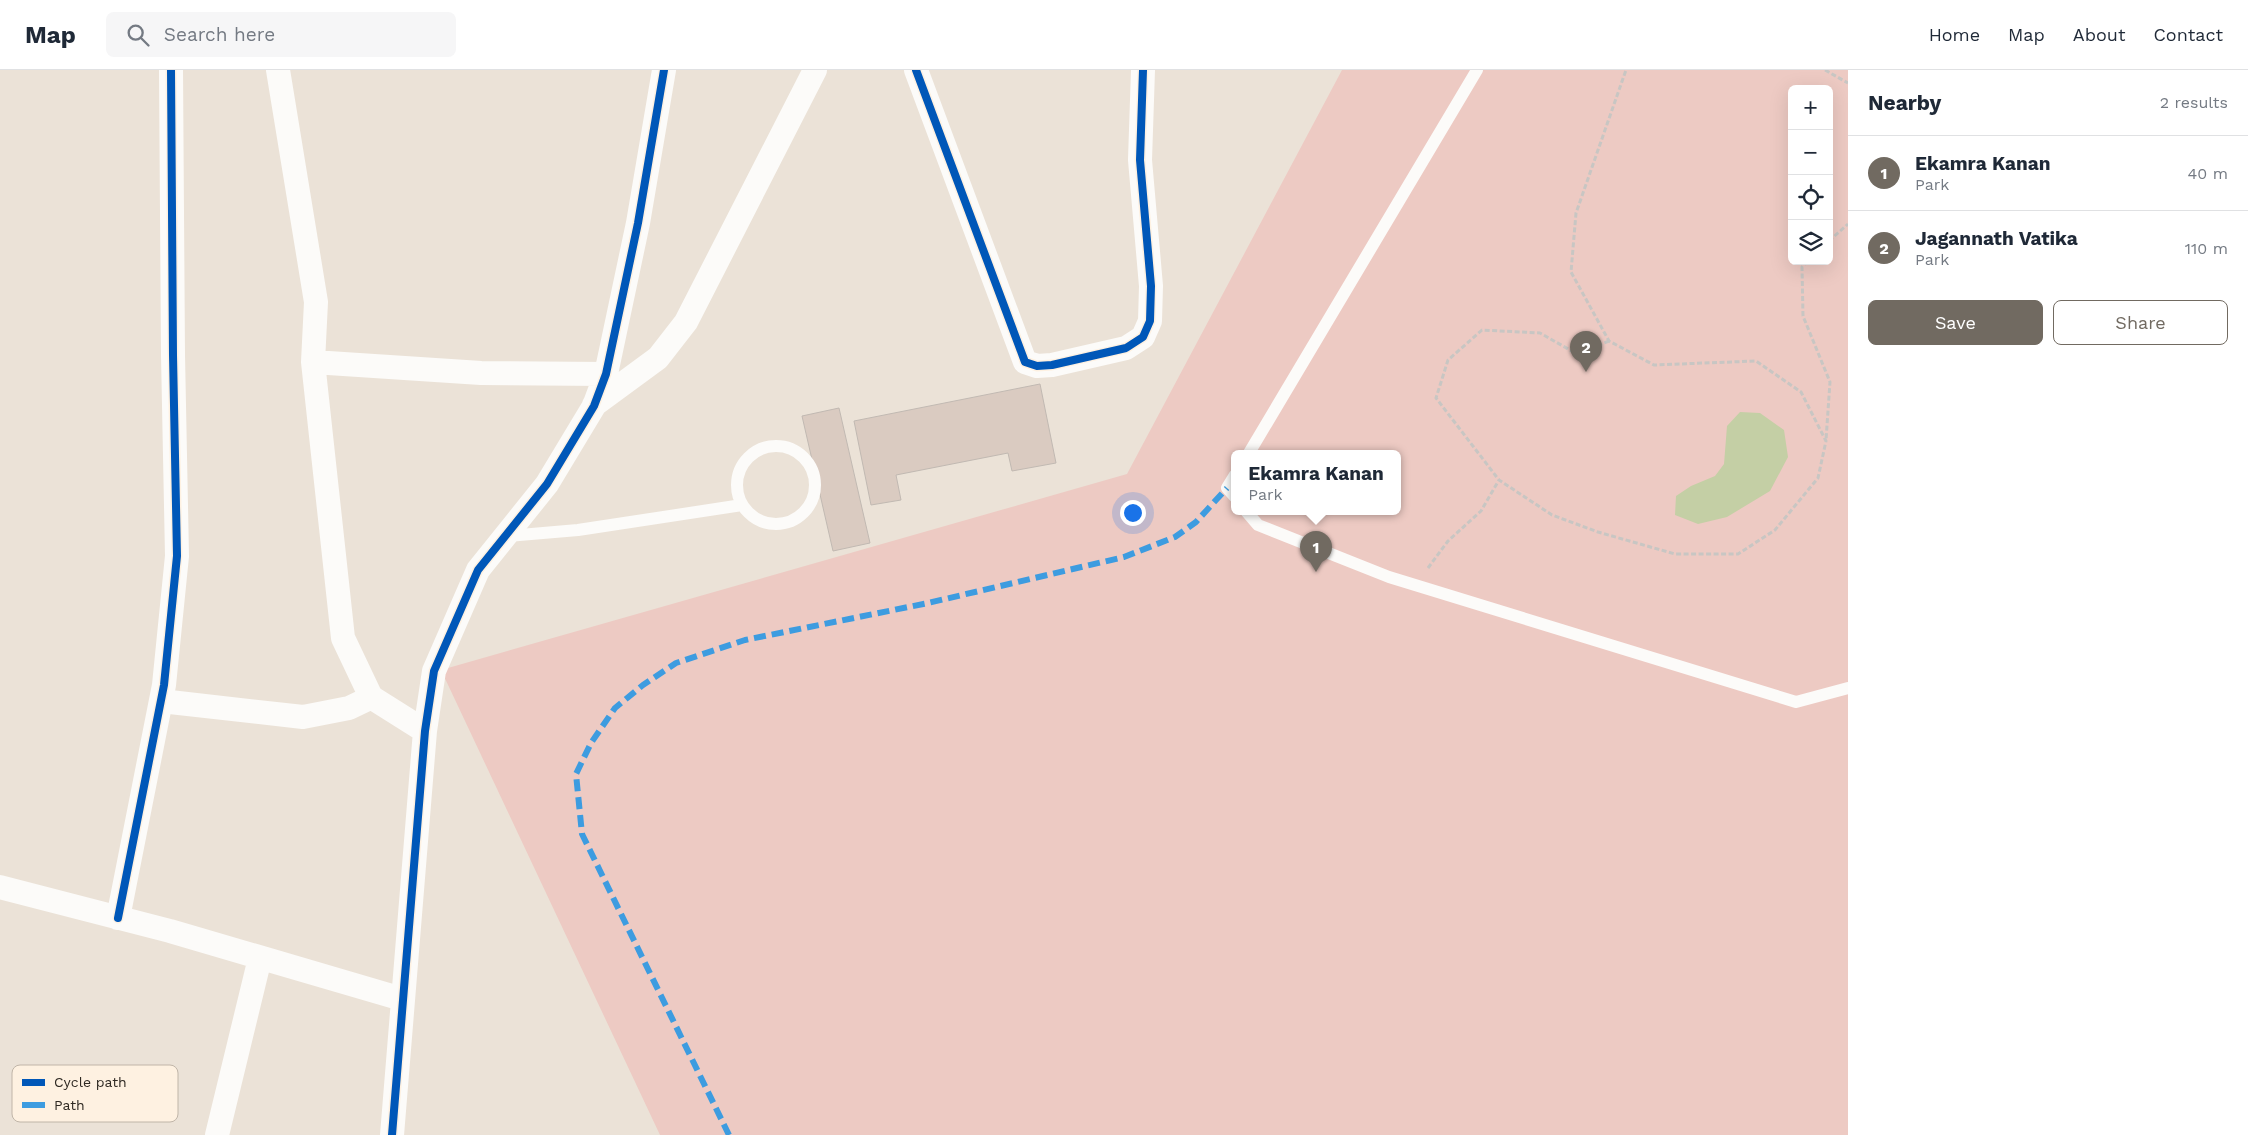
<!DOCTYPE html>
<html lang="en">
<head>
<meta charset="utf-8">
<style>
  :root { --surface:#fff; --page:#f6f6f7; --text:#1f2937; --muted:#747a83; --line:#e0e1e3; --accent:#716a61 }
  body { margin:0; font-family:"Work Sans",sans-serif; background:var(--page); color:var(--text) }
  .controls { position:absolute; right:15px; top:15px; display:grid; overflow:hidden; border-radius:8px; box-shadow:0 5px 20px #0002 }
  .controls button { width:45px; height:45px; display:grid; place-items:center; padding:0; border:0; border-bottom:1px solid var(--line); background:var(--surface); color:var(--text); font:25px sans-serif }
  .you { position:absolute; left:1132px; top:442px; width:18px; height:18px; margin:-12px; border:4px solid #fff; border-radius:50%; background:#1a73e8; box-shadow:0 0 0 8px #1a73e833 }
  .badge { display:grid; place-items:center; width:32px; height:32px; border-radius:50%; background:var(--accent); color:#fff; font-size:16px; font-weight:700 }
  .pin { position:absolute; translate:-50% -41px; filter:drop-shadow(0 1px 2px #0008) }
  .pin::after { content:''; position:absolute; top:26px; width:18px; height:15px; background:inherit; clip-path:polygon(0 0,100% 0,50% 100%) }
  .popup { position:absolute; left:1231px; top:380px; width:170px; height:65px; box-sizing:border-box; display:grid; place-content:center; border-radius:8px; background:var(--surface); filter:drop-shadow(0 1px 4px #0005); font-size:16px; white-space:nowrap; color:var(--muted) }
  .popup b { font-size:19px; color:var(--text) }
  .popup::after { content:''; position:absolute; left:50%; top:100%; margin-left:-10px; border:10px solid transparent; border-top-color:var(--surface) }
  .list { margin:0; padding:0; list-style:none }
  h2 { display:flex; justify-content:space-between; align-items:center; height:65px; margin:0; padding:0 20px; font-size:21px }
  h2 small { font-size:16px; font-weight:400; color:var(--muted) }
  .list li { display:grid; grid-template-columns:32px 1fr auto; gap:15px; align-items:center; box-sizing:border-box; height:75px; padding:0 20px; border-top:1px solid var(--line) }
  .list b { display:block; font-size:19px; white-space:nowrap }
  .list p { margin:0; font-size:16px; white-space:nowrap; color:var(--muted) }
  .list em { font-size:16px; font-style:normal; color:var(--muted) }
  .actions { display:flex; gap:10px; padding:15px 20px }
  .actions a { flex:1; padding:11px 0; border:1px solid var(--accent); border-radius:8px; text-align:center; font-size:18px; color:var(--accent) }
  .actions .main { background:var(--accent); color:#fff }
  .icon { flex:none; width:28px; height:28px; fill:none; stroke:currentColor; stroke-width:2; stroke-linecap:round; stroke-linejoin:round }
  .map { position:relative; flex:none; width:1848px; height:1065px; overflow:hidden }
  header { display:flex; align-items:center; gap:30px; box-sizing:border-box; height:70px; padding:0 25px; background:var(--surface); border-bottom:1px solid var(--line) }
  header strong { font-size:24px }
  nav { display:flex; gap:28px; margin-inline-start:auto; font-size:18px }
  .search { width:350px; height:45px; background:var(--page); display:flex; align-items:center; gap:12px; box-sizing:border-box; padding:0 18px; border-radius:8px; color:var(--muted); font-size:19px }
  main { display:flex }
  aside { flex:1; background:var(--surface) }
  .map>svg:first-child { display:block }
  .green { fill:#edcac3; fill-rule:evenodd }
  .water { fill:#c4cfa5 }
  .building { fill:#dacbc1; stroke:#c1b9b2 }
  .lines { fill:none; stroke-linecap:round; stroke-linejoin:round }
  .path { stroke:#c8c6c3; stroke-width:3; stroke-dasharray:5 2.5; stroke-linecap:butt }
  .service { stroke:#fcfbf9; stroke-width:12 }
  .minor { stroke:#fcfbf9; stroke-width:24 }
  .quiet { stroke:#3d9ce0; stroke-width:6; stroke-dasharray:12 6; stroke-linecap:butt }
  .cycleway-casing { stroke:#fef1e1; stroke-width:11 }
  .cycleway { stroke:#0057b8; stroke-width:8 }
  .key { fill:#fef1e1; stroke:#c0b5a8; stroke-width:1 }
  .key-label { font-size:14px; fill:#2f2922 }
</style>
</head>
<body>
<header>
<strong>Map</strong>
<div class="search"><svg class="icon" aria-label="search" viewBox="0 0 24 24"><circle cx="10" cy="10" r="6"/><path d="M15 15l6 6"/></svg>Search here</div>
<nav><a>Home</a><a>Map</a><a>About</a><a>Contact</a></nav>
</header>
<main>
<div class="map">
<svg width="1848" height="1065" viewBox="0 0 1848 1065">
  <rect width="100%" height="100%" fill="#ebe2d7"/>
  <path class="green" d="M1342 0H1848V1065H660L441 600 1127 404ZM1792 19H1829V191H1792ZM1235 383H1397V441H1235Z"/>
  <path class="water" d="M1740 342 1760 343 1784 360 1788 387 1770 421 1727 447 1698 454 1675 445 1676 426 1691 416 1715 406 1724 394 1727 356Z"/>
  <path class="building" d="M1040 314 1056 393 1012 401 1008 383 896 405 901 430 871 435 854 351Z
    M839 338 870 473 833 481 802 346Z"/>
  <g class="lines">
    <path class="path" d="M1825 0 1848 13
      M1829 171 1848 154
      M1808 191 1802 197 1803 246 1830 312 1826 370
      M1609 271 1577 284 1540 263 1482 260 1448 290 1436 328 1499 410 1552 445 1598 462 1675 484H1738L1775 460 1818 408 1826 371 1801 322 1756 291 1654 295 1609 271 1571 202 1576 143 1626 0
      M1428 498 1448 471 1481 441 1499 410"/>
    <path class="service" d="M737 415a39 39 0 1 1 78 0a39 39 0 1 1-78 0Z
      M1249 383 1477 0
      M1235 405 1227 418 1235 427
      M1246 441 1258 455 1389 507 1796 632 1848 618
      M507 466 578 460 742 435"/>
    <path class="minor" d="M278 0 316 232 313 292 343 568 371 627 425 661
      M916 0 1025 292 1037 296 1052 295 1126 278 1143 267 1150 251 1151 216 1140 90 1143 0
      M313 292 481 303 606 304
      M594 335 658 288 686 252 815 0
      M161 631 303 647 349 638 372 627
      M0 817 170 861 402 929
      M118 848 164 615 177 486 173 285 171 0
      M217 1065 260 888
      M392 1065 425 661 434 601 478 500 547 414 594 336 606 304 638 153 664 0"/>
    <path class="quiet" d="M729 1065 582 764 576 704 591 673 615 638 643 615 676 593 745 570 928 533 1124 487 1175 467 1196 452 1227 418"/>
    <defs>
      <path id="cycleway" d="M916 0 1025 292 1037 296 1052 295 1126 278 1143 267 1150 251 1151 216 1140 90 1143 0
        M118 848 164 615 177 486 173 285 171 0
        M392 1065 425 661 434 601 478 500 547 414 594 336 606 304 638 153 664 0"/>
    </defs>
    <use href="#cycleway" class="cycleway-casing"/>
    <use href="#cycleway" class="cycleway"/>
  </g>
  <rect x="12" y="995" width="166" height="57" rx="8" class="key"/>
  <rect x="22" y="1009" width="23" height="7" fill="#0057b8"/>
  <rect x="22" y="1032" width="23" height="6" fill="#3d9ce0"/>
  <g class="key-label">
    <text x="54" y="1017">Cycle path</text>
    <text x="54" y="1040">Path</text>
  </g>
</svg>
<div class="controls">
<button>+</button>
<button>−</button>
<button><svg class="icon" aria-label="locate" viewBox="0 0 24 24"><circle cx="12" cy="12" r="6"/><path d="M12 2v4M12 18v4M2 12h4M18 12h4"/></svg></button>
<button><svg class="icon" aria-label="layers" viewBox="0 0 24 24"><path d="M12 4l9 5-9 5-9-5zM3 14l9 5 9-5"/></svg></button>
</div>
<div class="you"></div>
<div class="pin badge" style="left:1316px;top:502px">1</div>
<div class="popup"><b>Ekamra Kanan</b>Park</div>
<div class="pin badge" style="left:1586px;top:302px">2</div>
</div>
<aside>
<h2>Nearby<small>2 results</small></h2>
<ul class="list">
<li><span class="badge">1</span><div><b>Ekamra Kanan</b><p>Park</p></div><em>40 m</em></li>
<li><span class="badge">2</span><div><b>Jagannath Vatika</b><p>Park</p></div><em>110 m</em></li>
</ul>
<div class="actions"><a class="main">Save</a><a>Share</a></div>
</aside>
</main>
</body>
</html>
